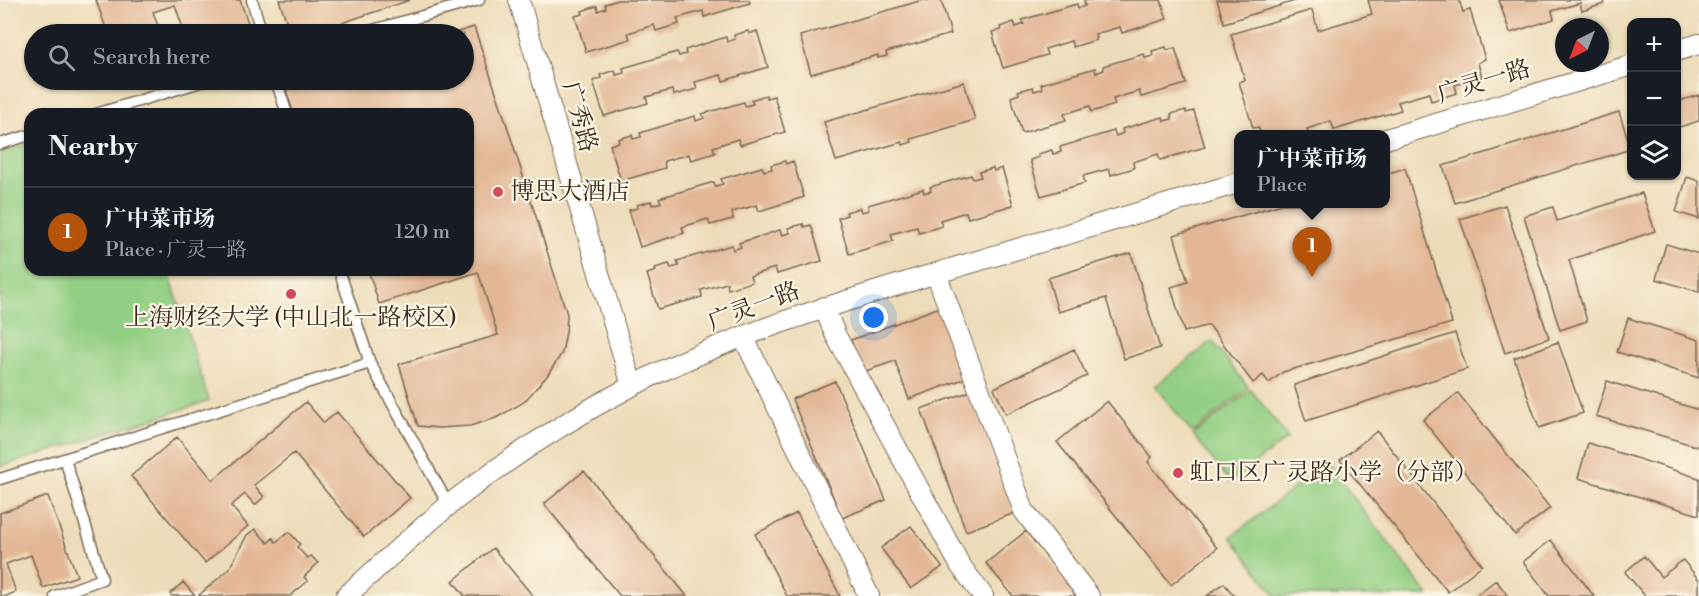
<!DOCTYPE html>
<html lang="en">
<head>
<meta charset="utf-8">
<style>
  :root { --surface:#171b24; --page:#242831; --text:#f1f3f6; --muted:#9ea1a6; --line:#363941; --accent:#b45309 }
  body { margin:0; font-family:"Libre Bodoni","Noto Serif SC",serif; background:var(--page); color:var(--text) }
  .controls { position:absolute; right:18px; top:18px; display:grid; overflow:hidden; border-radius:12px; box-shadow:0 2px 4px #0004 }
  .controls button { width:54px; height:54px; display:grid; place-items:center; padding:0; border:0; border-bottom:2px solid var(--line); background:var(--surface); color:var(--text); font:30px sans-serif }
  .compass { position:absolute; left:1555px; top:18px; width:54px; height:54px; border-radius:50%; background:var(--surface); box-shadow:0 2px 4px #0004; rotate:222deg }
  .you { position:absolute; left:874px; top:318px; width:21px; height:21px; margin:-15px; border:4px solid #fff; border-radius:50%; background:#1a73e8; box-shadow:0 0 0 9px #1a73e833 }
  .badge { display:grid; place-items:center; width:39px; height:39px; border-radius:50%; background:var(--accent); color:#fff; font-size:20px; font-weight:700 }
  .pin { position:absolute; translate:-50% -50px; filter:drop-shadow(0 2px 3px #0008) }
  .pin::after { content:''; position:absolute; top:32px; width:21px; height:18px; background:inherit; clip-path:polygon(0 0,100% 0,50% 100%) }
  .popup { position:absolute; left:1234px; top:130px; width:156px; height:78px; box-sizing:border-box; display:grid; place-content:center; border-radius:12px; background:var(--surface); filter:drop-shadow(0 2px 4px #0005); font-size:20px; white-space:nowrap; color:var(--muted) }
  .popup b { font-size:22px; color:var(--text) }
  .popup::after { content:''; position:absolute; left:50%; top:100%; margin-left:-12px; border:12px solid transparent; border-top-color:var(--surface) }
  .list { margin:0; padding:0; list-style:none }
  h2 { display:flex; justify-content:space-between; align-items:center; height:78px; margin:0; padding:0 24px; font-size:26px }
  h2 small { font-size:20px; font-weight:400; color:var(--muted) }
  .list li { display:grid; grid-template-columns:39px 1fr auto; gap:18px; align-items:center; box-sizing:border-box; height:90px; padding:0 24px; border-top:2px solid var(--line) }
  .list b { display:block; font-size:22px; white-space:nowrap }
  .list p { margin:0; font-size:20px; white-space:nowrap; color:var(--muted) }
  .list em { font-size:20px; font-style:normal; color:var(--muted) }
  .icon { flex:none; width:33px; height:33px; fill:none; stroke:currentColor; stroke-width:2; stroke-linecap:round; stroke-linejoin:round }
  .map { position:relative; flex:none; width:1699px; height:596px; overflow:hidden }
  .search { position:absolute; background:var(--surface); box-shadow:0 2px 4px #0004; left:24px; top:24px; width:450px; height:66px; display:flex; align-items:center; gap:15px; box-sizing:border-box; padding:0 21px; border-radius:33px; color:var(--muted); font-size:22px }
  .panel { position:absolute; background:var(--surface); box-shadow:0 2px 4px #0004; left:24px; top:108px; width:450px; height:168px; border-radius:18px }
  .map>svg:first-child { display:block }
  .green { fill:#93cf83; stroke:#677c50; stroke-width:1.5 }
  .building { fill:#e3b796 }
  .lines { fill:none; stroke-linecap:round; stroke-linejoin:round }
  .service-casing { stroke:#796854; stroke-width:13 }
  .minor-casing { stroke:#796854; stroke-width:22 }
  .service { stroke:#fff; stroke-width:10 }
  .minor { stroke:#fff; stroke-width:20 }
  .poi-dot { fill:#d1495b; stroke:#fcf5e5; stroke-width:2 }
  .labels { text-anchor:middle; dominant-baseline:central; stroke-width:4.5; stroke-linejoin:round; paint-order:stroke }
  .street-label { font-size:24px; fill:#3b2a1e; stroke:#fcf5e5 }
  .poi-label { font-size:24px; fill:#3b2a1e; stroke:#fcf5e5; text-anchor:start }
</style>
</head>
<body>
<div class="map">
<svg width="1699" height="596" viewBox="0 0 1699 596">
  <rect width="100%" height="100%" fill="#fcf5e5"/>
  <filter id="ink" filterUnits="userSpaceOnUse"><feTurbulence type="fractalNoise" baseFrequency=".0167" numOctaves="2"/><feDisplacementMap in="SourceGraphic" scale="12" xChannelSelector="R" yChannelSelector="G"/><feConvolveMatrix kernelMatrix="1 2 1 2 8 2 1 2 1" color-interpolation-filters="sRGB"/></filter>
  <filter id="wash" filterUnits="userSpaceOnUse"><feTurbulence type="fractalNoise" baseFrequency=".008" numOctaves="4" result="noise"/><feDisplacementMap in="SourceGraphic" scale="24" xChannelSelector="R" yChannelSelector="G"/><feGaussianBlur stdDeviation="1.35" result="paint"/><feColorMatrix in="noise" values="0 0 0 0 0 0 0 0 0 0 0 0 0 0 0 0 0 1.4 0 .05"/><feComposite in="paint" operator="in"/></filter>
  <g filter="url(#wash)">
    <rect width="100%" height="100%" fill="#eddcb9"/>
    <path class="green" d="M30 143V270H168L209 401 0 467V153Z
      M1212 341 1249 388 1192 433 1155 386Z
      M1251 390 1288 438 1230 482 1193 435Z
      M1327 463 1429 596H1276L1231 537Z"/>
    <g id="blocks">
      <path class="building" d="M96 0H240L252 34H185L175 5 153 12 161 34H108Z
        M279 0H410L309 34H291Z
        M618 0H749L750 3 704 17 703 11 677 18 679 24 656 31 654 25 628 33 630 39 586 52 575 16 583 14 582 11 597 6 598 11 606 8 605 4Z
        M923 0H941L951 34 886 52 887 56 878 58V55L811 74 800 36Z
        M1088 0H1161L1167 19 1122 33 1120 27 1095 34 1096 40 1073 47 1071 41 1045 49 1047 55 1003 68 992 32 1001 30 1000 27 1014 22 1016 27 1024 24 1022 20 1077 4 1078 8 1085 6 1084 1Z
        M1217 0H1295V1L1224 23Z
        M1368 0H1459L1463 12 1470 10 1485 59 1478 63 1482 77 1455 85 1457 93 1431 101 1429 93 1398 102 1401 110 1334 130 1331 121 1307 129 1309 134H1261L1258 127 1253 128 1239 82 1245 80 1231 34 1312 10 1318 30 1372 14Z
        M1499 0H1605L1604 4 1582 11 1580 3 1552 11 1554 19 1510 33Z
        M474 27 502 110 567 314 566 332 562 353 547 376 524 402 496 418 470 426 439 428 418 426 399 364 498 335 478 272 379 304 368 270H468V114H294L286 90 318 80H464V34H452Z
        M748 31 749 34 757 31 768 67 723 81 721 75 695 82 697 89 674 95 672 90 646 97 648 103 604 116 593 81 601 78 600 75 615 70 616 75 624 73 623 68 677 52 679 56 686 54 685 50 726 37 727 42 735 39 734 35Z
        M1166 47 1167 50 1175 48 1186 84 1141 97 1139 91 1113 99 1115 105 1091 112 1090 106 1064 114 1066 120 1022 133 1011 97 1019 94 1018 91 1033 87 1034 91 1042 89 1041 84 1095 68 1096 73 1104 70 1103 66 1144 54 1145 58 1153 56 1152 51Z
        M964 82 975 120 911 139 912 142 903 145 902 142 836 161 824 122Z
        M766 95 767 98 774 96 785 132 740 145 738 139 713 147 715 153 691 160 689 154 664 161 665 168 621 181 610 145 619 142 618 139 632 135 633 139 641 137 640 133 695 116 696 121 704 118 702 114 744 102 745 106 753 104 751 100Z
        M1699 95V121L1676 128V102Z
        M1186 110V113L1194 111 1205 147 1160 160 1158 154 1133 162 1134 168 1111 175 1109 169 1083 176 1085 183 1041 196 1030 160 1039 157 1038 154 1052 150 1053 154 1061 152 1060 147 1114 131 1116 136 1123 133 1122 129 1163 117 1164 121 1172 119 1171 114Z
        M1619 112 1631 149 1455 203 1443 166Z
        M785 161 786 164 793 161 804 197 759 211 757 205 732 212 733 219 710 225 708 219 682 227 684 233 640 247 629 210 638 208 637 205 651 201 652 205 661 202 659 198 714 182 715 186 723 184 721 179 762 167 764 171 772 169 771 165Z
        M993 168 994 171 1002 168 1013 205 968 218 966 212 940 220 942 226 919 233 917 227 891 234 893 241 849 254 838 218 847 215 846 212 860 208 861 212 869 210 868 205 923 189 924 193 931 191 930 187 971 175 973 179 981 177 979 172Z
        M1405 168 1452 323 1283 372 1269 383 1263 375 1253 383 1209 325 1184 332 1171 287 1188 282 1174 235 1282 204H1386V174Z
        M1687 177 1699 181V219L1676 212Z
        M1642 193 1655 231 1569 260 1587 321 1560 330 1524 216 1553 207 1557 221Z
        M1505 205 1549 338 1505 353 1460 219Z
        M803 224 804 227 811 225 822 261 777 274 775 268 750 276 752 282 728 289 727 283 701 290 702 297 658 309 647 274 656 271 655 268 669 264 671 268 679 266 677 261 732 245 733 250 741 247 739 243 780 230 782 235 790 233 788 228Z
        M1666 244 1699 254V292L1656 279Z
        M1131 253 1160 348 1124 359 1106 298 1058 312 1048 278Z
        M940 307 966 378 909 399 895 361 863 372 851 340Z
        M1628 318 1699 340V378L1617 352Z
        M1455 333 1467 369 1306 421 1294 385Z
        M1558 342 1583 413 1539 428 1514 358Z
        M1074 349 1087 376 1006 414 994 388Z
        M835 381 886 500 842 518 792 399Z
        M1607 381 1699 410V447L1596 416Z
        M971 391 1015 513 966 531 921 409Z
        M1458 393 1550 508 1515 535 1423 420Z
        M1107 401 1152 457 1148 462 1217 548 1171 585 1057 442Z
        M306 402 324 423 337 412 410 498 364 537 294 453 254 485 264 497 255 505 245 494 231 506 248 526 205 563 131 476 177 437 213 480Z
        M1377 431 1482 565 1448 592 1340 460Z
        M1588 443 1699 478V515L1578 478Z
        M584 471 687 596H620L544 504Z
        M48 496 77 576 43 588 31 555 6 564 16 592 6 596H0V513Z
        M797 513 840 596H787L755 534Z
        M911 526 942 567 911 589 881 548Z
        M255 529 268 543 273 538 276 542 289 532 300 544 297 547 307 558 311 556 318 563 304 577 308 581 290 596H198L229 569 247 535Z
        M1026 531 1078 596H1013L986 563Z
        M1551 540 1594 596H1549L1523 562Z
        M493 548 533 596H465L453 581Z
        M1644 556 1661 577 1683 560 1699 580V596H1645L1625 572Z
        M1496 580 1508 596H1475Z
        M183 582 195 596H172L170 594Z
        M1224 583 1234 596H1207Z"/>
    </g>
  </g>
  <g filter="url(#ink)">
    <use href="#blocks" fill-opacity="0" stroke="#796854" stroke-width="1.5"/>
    <g class="lines">
      <defs>
        <path id="service" d="M252 0 262 34
          M359 34 479 0
          M276 80 287 114
          M96 114 207 80
          M0 144 30 135
          M339 270 370 363
          M0 479 370 363 449 506
          M55 596 102 579 65 459"/>
        <path id="minor" d="M519 0 632 386
          M1676 51 1699 44
          M1386 139 1632 65
          M936 273 1024 511 1089 596
          M824 307 835 334 960 565 983 596
          M743 336 869 596
          M346 596C383 563 420 528 459 497 513 455 571 418 632 386 725 337 826 307 927 276 1031 245 1135 214 1238 183"/>
      </defs>
      <use href="#service" class="service-casing"/>
      <use href="#minor" class="minor-casing"/>
      <use href="#service" class="service"/>
      <use href="#minor" class="minor"/>
    </g>
  </g>
  <g class="poi-dot">
    <circle cx="498" cy="192" r="6"/>
    <circle cx="291" cy="294" r="6"/>
    <circle cx="1178" cy="473" r="6"/>
  </g>
  <g class="labels">
    <g class="street-label">
      <text transform="translate(1484 82) rotate(-17)">广灵一路</text>
      <text transform="translate(579 117) rotate(74)">广秀路</text>
      <text transform="translate(754 307) rotate(-21)">广灵一路</text>
    </g>
    <g class="poi-label">
      <text x="510" y="192">博思大酒店</text>
      <text x="291" y="318" text-anchor="middle">上海财经大学 (中山北一路校区)</text>
      <text x="1190" y="473">虹口区广灵路小学（分部）</text>
    </g>
  </g>
</svg>
<div class="controls">
<button>+</button>
<button>−</button>
<button><svg class="icon" aria-label="layers" viewBox="0 0 24 24"><path d="M12 4l9 5-9 5-9-5zM3 14l9 5 9-5"/></svg></button>
</div>
<svg class="compass" viewBox="-18 -18 36 36"><path d="M0-13l5 13h-10z" fill="#e53935"/><path d="M0 13l5-13h-10z" fill="#9ea1a6"/></svg>
<div class="you"></div>
<div class="pin badge" style="left:1312px;top:277px">1</div>
<div class="popup"><b>广中菜市场</b>Place</div>
<div class="search"><svg class="icon" aria-label="search" viewBox="0 0 24 24"><circle cx="10" cy="10" r="6"/><path d="M15 15l6 6"/></svg>Search here</div>
<section class="panel">
<h2>Nearby<small></small></h2>
<ul class="list">
<li><span class="badge">1</span><div><b>广中菜市场</b><p>Place · 广灵一路</p></div><em>120 m</em></li>
</ul>
</section>
</div>
</body>
</html>
